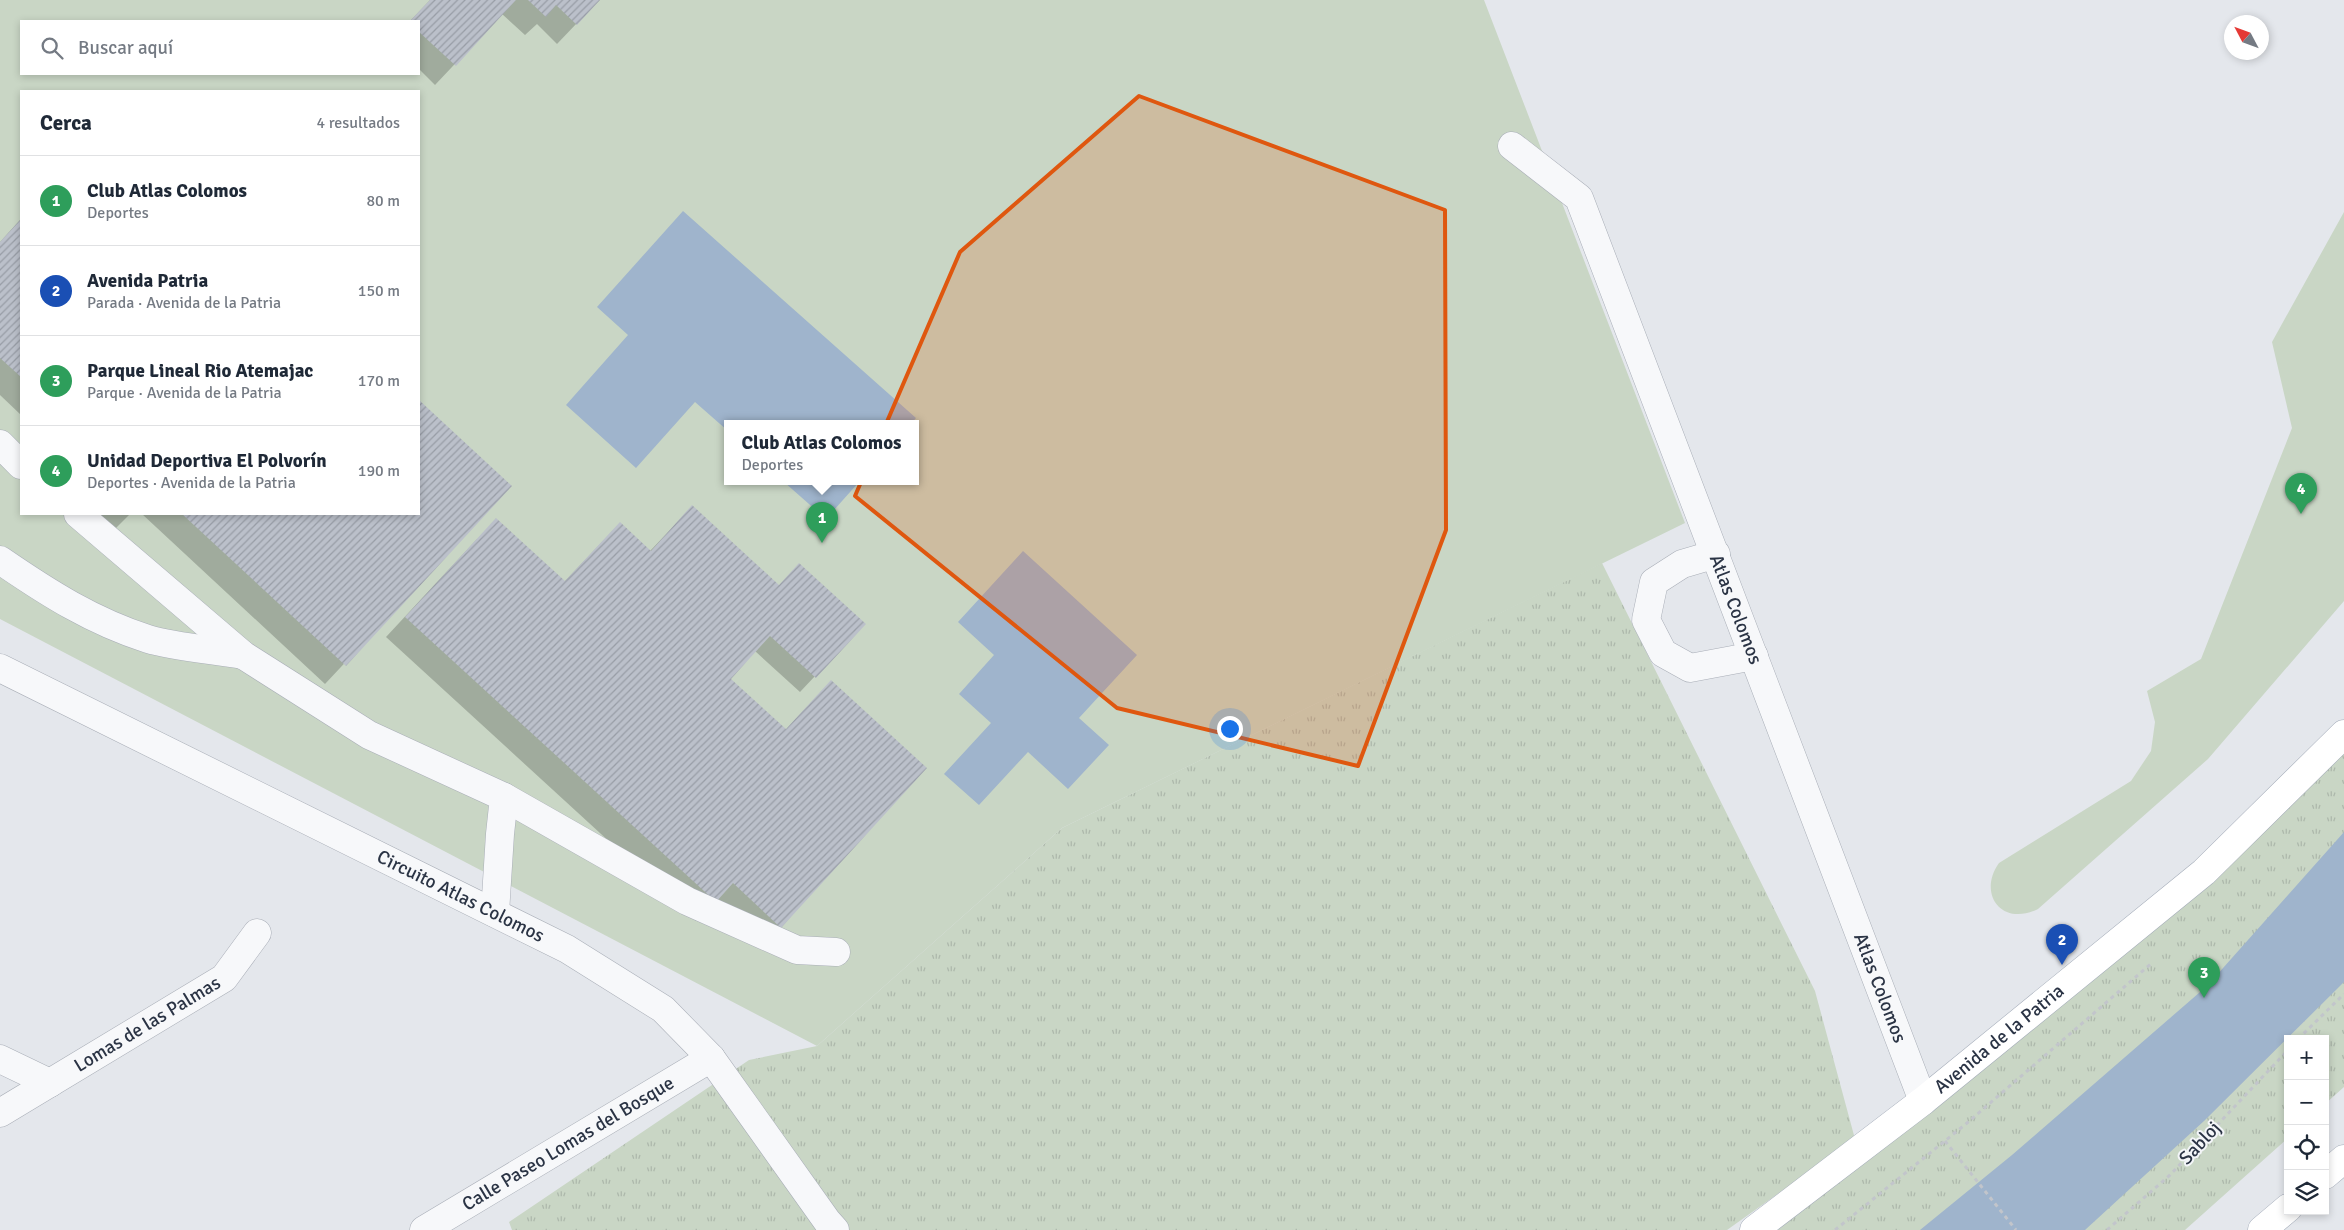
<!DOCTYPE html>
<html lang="es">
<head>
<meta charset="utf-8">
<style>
  :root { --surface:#fff; --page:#f6f6f7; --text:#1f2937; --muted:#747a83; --line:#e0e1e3; --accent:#111827 }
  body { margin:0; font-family:Signika,sans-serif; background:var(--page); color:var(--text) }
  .controls { position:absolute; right:15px; bottom:15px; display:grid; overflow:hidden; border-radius:0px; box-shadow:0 2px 8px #0003 }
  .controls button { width:45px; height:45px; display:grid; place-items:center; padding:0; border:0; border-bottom:1px solid var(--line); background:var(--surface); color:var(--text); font:25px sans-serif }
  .compass { position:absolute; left:2224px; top:15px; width:45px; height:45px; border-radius:50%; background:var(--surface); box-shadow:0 2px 8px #0003; rotate:311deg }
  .you { position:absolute; left:1229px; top:728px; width:18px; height:18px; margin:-12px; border:4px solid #fff; border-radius:50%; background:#1a73e8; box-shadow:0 0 0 8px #1a73e833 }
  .badge { display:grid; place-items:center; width:32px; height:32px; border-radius:50%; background:var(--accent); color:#fff; font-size:16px; font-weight:700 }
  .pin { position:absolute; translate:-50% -41px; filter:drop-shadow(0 1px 2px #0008) }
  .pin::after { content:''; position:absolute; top:26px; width:18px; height:15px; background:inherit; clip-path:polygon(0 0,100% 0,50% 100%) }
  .popup { position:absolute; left:724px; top:420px; width:195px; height:65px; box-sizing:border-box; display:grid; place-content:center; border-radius:0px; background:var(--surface); filter:drop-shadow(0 1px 4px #0005); font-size:16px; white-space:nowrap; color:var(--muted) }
  .popup b { font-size:19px; color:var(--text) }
  .popup::after { content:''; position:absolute; left:50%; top:100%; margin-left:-10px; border:10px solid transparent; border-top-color:var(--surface) }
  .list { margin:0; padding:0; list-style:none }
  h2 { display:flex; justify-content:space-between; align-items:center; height:65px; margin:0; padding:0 20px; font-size:21px }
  h2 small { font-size:16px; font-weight:400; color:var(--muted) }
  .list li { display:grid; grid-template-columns:32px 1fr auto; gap:15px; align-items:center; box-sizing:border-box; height:90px; padding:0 20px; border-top:1px solid var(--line) }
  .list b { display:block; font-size:19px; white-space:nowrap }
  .list p { margin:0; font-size:16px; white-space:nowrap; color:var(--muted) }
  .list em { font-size:16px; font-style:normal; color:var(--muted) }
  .icon { flex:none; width:28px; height:28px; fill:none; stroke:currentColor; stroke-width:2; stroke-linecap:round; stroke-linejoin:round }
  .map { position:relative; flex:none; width:2344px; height:1230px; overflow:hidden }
  .search { position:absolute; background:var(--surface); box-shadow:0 2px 8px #0003; left:20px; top:20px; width:400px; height:55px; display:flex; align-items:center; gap:12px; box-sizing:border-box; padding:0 18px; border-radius:0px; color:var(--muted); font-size:19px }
  .panel { position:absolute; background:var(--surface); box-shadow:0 2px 8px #0003; left:20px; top:90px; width:400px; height:425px; border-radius:0px }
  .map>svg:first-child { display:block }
  .park { fill:url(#park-tufts) }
  .garden { fill:#c9d6c5; fill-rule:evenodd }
  .water { fill:#9fb4cc }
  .shadow { fill:#0003 }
  .building { fill:url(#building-hatch) }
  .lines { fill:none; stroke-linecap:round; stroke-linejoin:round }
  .minor-casing { stroke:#a9aeb7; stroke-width:29 }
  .major-casing { stroke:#a3abb8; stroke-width:29 }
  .path { stroke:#c2c5cb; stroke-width:3; stroke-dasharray:4 4; stroke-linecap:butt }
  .minor { stroke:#f7f8fa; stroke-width:28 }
  .major { stroke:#fff; stroke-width:28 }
  .marked { fill:#df570f; fill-opacity:0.2; stroke:#df570f; stroke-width:4; stroke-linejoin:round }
  .labels { text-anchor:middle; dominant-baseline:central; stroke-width:4; stroke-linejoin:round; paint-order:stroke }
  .street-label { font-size:19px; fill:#2b3445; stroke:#f4f6f9 }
</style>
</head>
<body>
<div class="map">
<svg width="2344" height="1230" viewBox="0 0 2344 1230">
  <defs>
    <pattern id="park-tufts" width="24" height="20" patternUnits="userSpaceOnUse" patternTransform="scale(1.25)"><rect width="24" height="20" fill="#c9d6c5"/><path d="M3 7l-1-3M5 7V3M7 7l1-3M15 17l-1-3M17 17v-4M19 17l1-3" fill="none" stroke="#adb8ab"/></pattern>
    <pattern id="building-hatch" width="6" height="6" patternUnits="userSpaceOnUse" patternTransform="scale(1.25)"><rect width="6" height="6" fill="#bbc0ca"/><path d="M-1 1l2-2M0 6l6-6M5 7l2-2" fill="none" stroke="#989da6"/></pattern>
  </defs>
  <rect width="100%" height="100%" fill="#e4e7ec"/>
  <path class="park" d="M1602 563 1815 991 1855 1139 1727 1230H512L509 1222 749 1060 817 1046 1062 828Z
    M2344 745V1087L2325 1104V1039H2288V1138L2185 1230H1778L1895 1133Z"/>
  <path class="garden" d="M0 0H1484L1685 523 1062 828 817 1046 0 619ZM21 21H419V74H21ZM21 91H419V514H21ZM728 424H916V482H728Z
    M2344 212V601L2208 759 2038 909C2002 927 1977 894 1999 863L2131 781 2151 751 2155 722 2147 691 2201 659 2292 428 2272 342Z"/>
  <path class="water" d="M683 211 916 418 911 424H728V431L695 402 636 468 566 405 628 335 597 307Z
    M784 482H859L826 519Z
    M1023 551 1137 655 1079 718 1109 745 1068 789 1028 752 979 805 944 774 991 723 959 694 994 655 958 622Z
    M2344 832V982L2204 1121 2085 1230H1920L2012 1155 2207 986Z"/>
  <path class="shadow" d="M430 0H599L557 44 537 24 525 35 502 14 435 85 419 69V21H410Z
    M21 219V415L0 395V242Z
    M419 402 510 487 325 684 142 514H419Z
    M692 507 778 586 864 624 800 692 755 651 729 679 780 927 761 946 714 903 696 921 386 637 477 539 564 582 620 523 650 551Z
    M88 514H130L110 534Z"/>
  <path class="building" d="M430 0H516L456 66 419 32V21H410Z
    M528 0H600L577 25 556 5 546 17Z
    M21 219V377L0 358V242Z
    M419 400 512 486 346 666 182 514H419Z
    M692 505 779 585 799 563 866 624 816 678 770 636 731 679 786 729 831 680 927 768 781 928 733 883 716 902 405 617 496 518 565 581 620 522 651 551Z"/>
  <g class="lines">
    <defs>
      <g id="minor">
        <path id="s1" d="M1512 146 1579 198 1923 1101"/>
        <path d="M0 444 21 465"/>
        <path d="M78 514 243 655 369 735 504 797 500 834 495 913"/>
        <path d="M1716 554 1682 564 1654 582 1646 620 1663 653 1690 668 1754 656"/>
        <path d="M0 560C48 593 92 621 148 639 174 647 215 650 243 655"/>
        <path id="s2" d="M0 668 567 949 663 1009 711 1058 827 1221 835 1230"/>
        <path d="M504 797 687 901 797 950 836 952"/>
        <path d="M0 1059 50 1083"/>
        <path id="s3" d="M0 1113 224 978 257 933"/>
        <path id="s4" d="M424 1230 711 1058"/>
      </g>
      <g id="major">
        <path d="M2325 1175 2344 1159"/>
        <path id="s5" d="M1754 1230 1923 1101 2204 872 2344 734"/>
        <path d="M2262 1230 2288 1208"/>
      </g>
    </defs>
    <use href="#minor" class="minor-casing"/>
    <use href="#major" class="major-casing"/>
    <path class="path" d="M2298 1039 2344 994
      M1945 1141 2016 1230
      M1835 1230 1967 1123 2153 962
      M2107 1230 2170 1175 2288 1050"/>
    <use href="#minor" class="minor"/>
    <use href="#major" class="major"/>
  </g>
  <path class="marked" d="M1139 96 1445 210 1446 530 1358 766 1117 708 855 496 960 252Z"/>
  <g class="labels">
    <g class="street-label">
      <text stroke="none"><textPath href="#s1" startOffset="525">Atlas Colomos</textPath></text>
      <text stroke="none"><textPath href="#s2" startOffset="514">Circuito Atlas Colomos</textPath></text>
      <text stroke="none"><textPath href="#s1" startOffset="930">Atlas Colomos</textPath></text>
      <text stroke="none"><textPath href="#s3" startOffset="172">Lomas de las Palmas</textPath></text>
      <text stroke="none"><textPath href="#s5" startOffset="311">Avenida de la Patria</textPath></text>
      <text transform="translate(2200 1143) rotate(-47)">Sabloj</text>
      <text stroke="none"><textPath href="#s4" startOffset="168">Calle Paseo Lomas del Bosque</textPath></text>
    </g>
  </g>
</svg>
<div class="controls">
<button>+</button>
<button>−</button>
<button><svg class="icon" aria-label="locate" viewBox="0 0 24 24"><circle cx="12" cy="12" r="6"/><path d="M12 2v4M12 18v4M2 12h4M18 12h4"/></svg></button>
<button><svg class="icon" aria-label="layers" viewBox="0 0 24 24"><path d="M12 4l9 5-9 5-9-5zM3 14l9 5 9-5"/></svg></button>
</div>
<svg class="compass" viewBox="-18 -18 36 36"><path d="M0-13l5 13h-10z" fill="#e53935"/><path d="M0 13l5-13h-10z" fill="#747a83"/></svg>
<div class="you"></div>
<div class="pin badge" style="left:822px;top:543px;background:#2e9e5b">1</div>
<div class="popup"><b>Club Atlas Colomos</b>Deportes</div>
<div class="pin badge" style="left:2062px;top:965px;background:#1a4fb4">2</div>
<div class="pin badge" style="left:2204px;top:998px;background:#2e9e5b">3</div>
<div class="pin badge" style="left:2301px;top:514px;background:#2e9e5b">4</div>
<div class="search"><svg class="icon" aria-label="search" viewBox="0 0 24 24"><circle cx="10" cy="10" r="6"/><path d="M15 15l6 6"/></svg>Buscar aquí</div>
<section class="panel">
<h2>Cerca<small>4 resultados</small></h2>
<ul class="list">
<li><span class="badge" style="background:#2e9e5b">1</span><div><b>Club Atlas Colomos</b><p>Deportes</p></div><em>80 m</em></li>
<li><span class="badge" style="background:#1a4fb4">2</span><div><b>Avenida Patria</b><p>Parada · Avenida de la Patria</p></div><em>150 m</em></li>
<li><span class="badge" style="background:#2e9e5b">3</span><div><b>Parque Lineal Rio Atemajac</b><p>Parque · Avenida de la Patria</p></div><em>170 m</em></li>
<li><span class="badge" style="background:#2e9e5b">4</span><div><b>Unidad Deportiva El Polvorín</b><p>Deportes · Avenida de la Patria</p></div><em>190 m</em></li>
</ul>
</section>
</div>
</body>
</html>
